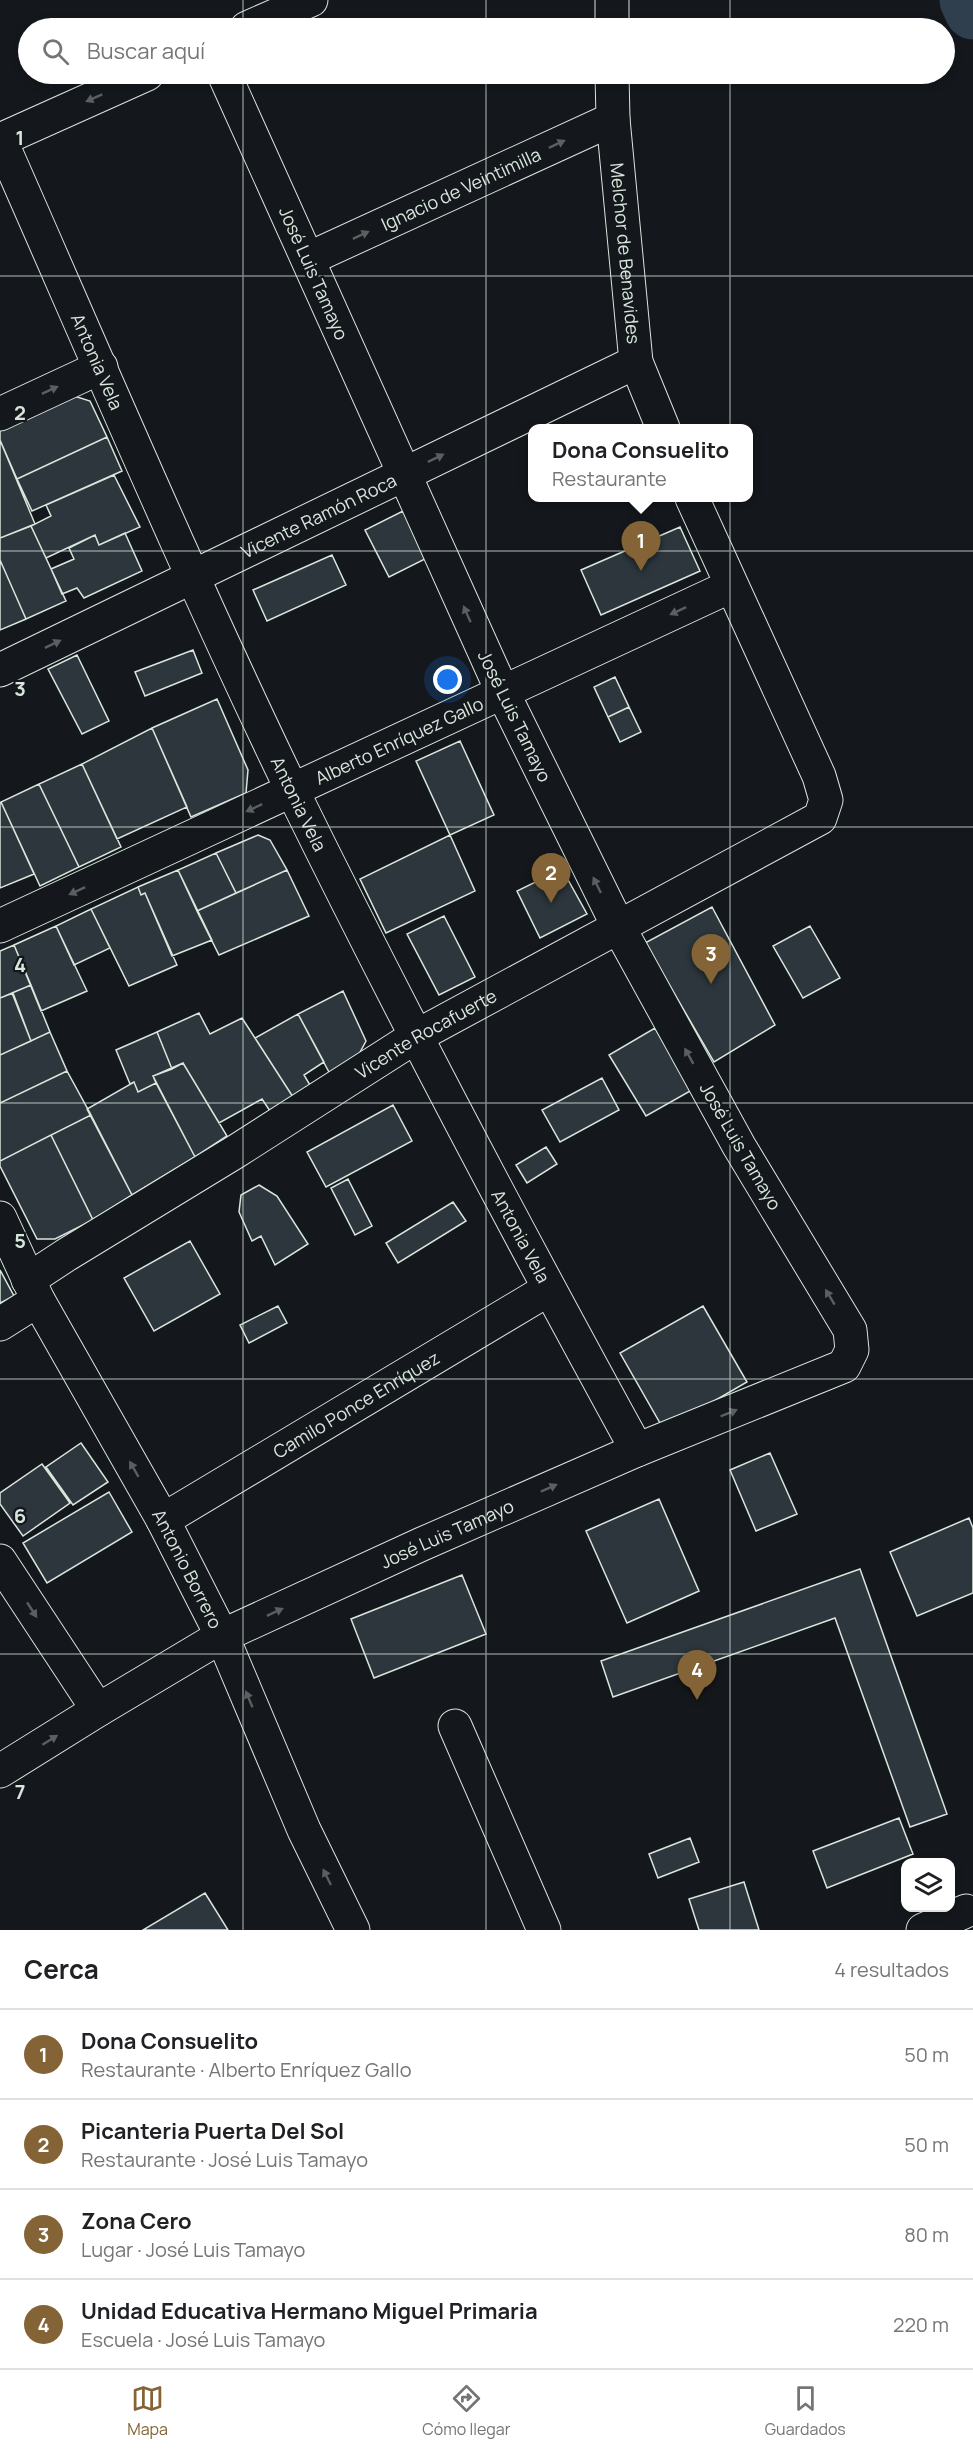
<!DOCTYPE html>
<html lang="es">
<head>
<meta charset="utf-8">
<style>
  :root { --surface:#fff; --page:#f6f6f6; --text:#202124; --muted:#757577; --line:#e0e0e0; --accent:#846436 }
  body { margin:0; font-family:Manrope,sans-serif; background:var(--page); color:var(--text) }
  .controls { position:absolute; right:18px; bottom:18px; display:grid; overflow:hidden; border-radius:12px; box-shadow:0 3px 9px #0003 }
  .controls button { width:54px; height:54px; display:grid; place-items:center; padding:0; border:0; border-bottom:2px solid var(--line); background:var(--surface); color:var(--text); font:30px sans-serif }
  .you { position:absolute; left:448px; top:680px; width:21px; height:21px; margin:-15px; border:4px solid #fff; border-radius:50%; background:#1a73e8; box-shadow:0 0 0 9px #1a73e833 }
  .badge { display:grid; place-items:center; width:39px; height:39px; border-radius:50%; background:var(--accent); color:#fff; font-size:20px; font-weight:700 }
  .pin { position:absolute; translate:-50% -50px; filter:drop-shadow(0 2px 3px #0008) }
  .pin::after { content:''; position:absolute; top:32px; width:21px; height:18px; background:inherit; clip-path:polygon(0 0,100% 0,50% 100%) }
  .popup { position:absolute; left:528px; top:424px; width:225px; height:78px; box-sizing:border-box; display:grid; place-content:center; border-radius:12px; background:var(--surface); filter:drop-shadow(0 2px 4px #0005); font-size:20px; white-space:nowrap; color:var(--muted) }
  .popup b { font-size:22px; color:var(--text) }
  .popup::after { content:''; position:absolute; left:50%; top:100%; margin-left:-12px; border:12px solid transparent; border-top-color:var(--surface) }
  .list { margin:0; padding:0; list-style:none }
  h2 { display:flex; justify-content:space-between; align-items:center; height:78px; margin:0; padding:0 24px; font-size:26px }
  h2 small { font-size:20px; font-weight:400; color:var(--muted) }
  .list li { display:grid; grid-template-columns:39px 1fr auto; gap:18px; align-items:center; box-sizing:border-box; height:90px; padding:0 24px; border-top:2px solid var(--line) }
  .list b { display:block; font-size:22px; white-space:nowrap }
  .list p { margin:0; font-size:20px; white-space:nowrap; color:var(--muted) }
  .list em { font-size:20px; font-style:normal; color:var(--muted) }
  .icon { flex:none; width:33px; height:33px; fill:none; stroke:currentColor; stroke-width:2; stroke-linecap:round; stroke-linejoin:round }
  .map { position:relative; flex:none; width:973px; height:1930px; overflow:hidden }
  .search { position:absolute; background:var(--surface); box-shadow:0 3px 9px #0003; left:18px; right:18px; top:18px; height:66px; display:flex; align-items:center; gap:15px; box-sizing:border-box; padding:0 21px; border-radius:33px; color:var(--muted); font-size:22px }
  .sheet { height:438px; background:var(--surface) }
  nav { display:flex; justify-content:space-around; align-items:center; box-sizing:border-box; height:84px; border-top:2px solid var(--line); background:var(--surface); font-size:16px; color:var(--muted) }
  nav a { display:grid; justify-items:center; gap:3px }
  nav .on { color:var(--accent) }
  .map>svg:first-child { display:block }
  .lines { fill:none; stroke-linecap:round; stroke-linejoin:round }
  .river { stroke:#2f3f4d; stroke-width:57 }
  .building { fill:#2c363c; stroke:#d8e6dc; stroke-width:1.5 }
  .minor-casing { stroke:#d8e6dc; stroke-width:35 }
  .minor { stroke:#14181c; stroke-width:33 }
  .oneway { fill:#59605f }
  .grid { fill:none; stroke:#d8e6dc; stroke-width:1.5; stroke-opacity:0.55 }
  .labels { text-anchor:middle; dominant-baseline:central; stroke-width:4.5; stroke-linejoin:round; paint-order:stroke }
  .street-label { font-size:18px; fill:#d8e6dc; stroke:#14181c }
  .grid-label { font-size:20px; text-anchor:middle; font-weight:bold; fill:#d8e6dc; stroke:#14181c; stroke-width:4.5; stroke-linejoin:round; paint-order:stroke }
</style>
</head>
<body>
<div class="map">
<svg width="973" height="1930" viewBox="0 0 973 1930">
  <rect width="100%" height="100%" fill="#14181c"/>
  <g class="lines">
    <path class="river" d="M968 0 973 11"/>
  </g>
  <path class="building" d="M71 395 90 401 107 437 17 479 0 440V428Z
    M107 437 122 471 32 511 17 479Z
    M0 440 35 524 0 538Z
    M114 475 140 527 99 545 95 535 46 558 31 526 51 516 46 505Z
    M403 511 427 558 389 577 365 530Z
    M31 526 66 601 26 619 0 560V538Z
    M680 527 700 571 601 615 581 570Z
    M125 533 142 571 84 598 77 588 62 594 51 569 74 559 69 548 95 535 99 545Z
    M332 555 346 585 267 621 253 590Z
    M0 560 26 619 0 630Z
    M193 650 202 673 145 696 135 672Z
    M77 655 109 721 82 734 48 669Z
    M615 677 629 707 608 717 594 687Z
    M217 699 248 770 246 793 191 817 152 728Z
    M629 707 641 732 620 742 608 717Z
    M152 728 187 807 117 839 82 764Z
    M460 741 494 815 450 835 416 761Z
    M82 764 121 847 79 867 39 784Z
    M39 784 79 867 40 886 1 802Z
    M1 802 34 874 0 888V803Z
    M258 835 270 840 287 870 236 893 216 853Z
    M450 835 475 891 386 933 360 879Z
    M216 853 236 893 197 911 178 870Z
    M562 869 587 914 540 938 517 891Z
    M178 870 212 940 172 956 145 893 141 895 138 887Z
    M287 870 309 916 219 955 197 911Z
    M138 887 141 895 145 893 177 965 129 986 91 909Z
    M712 907 775 1025 714 1062 645 943Z
    M91 909 110 948 74 965 56 926Z
    M444 916 475 977 439 995 407 934Z
    M56 926 87 991 41 1011 14 945Z
    M810 926 840 978 803 998 773 946Z
    M14 945 31 985 0 998V951Z
    M31 985 50 1032 31 1041 12 993Z
    M343 991 366 1041 358 1056 330 1074 298 1014Z
    M13 993 31 1041 0 1055V998Z
    M199 1013 210 1034 242 1018 293 1097 270 1111 262 1099 219 1123 183 1063 172 1069 157 1032Z
    M298 1014 324 1062 304 1075 310 1085 293 1097 255 1038Z
    M655 1028 692 1090 646 1116 609 1055Z
    M50 1032 67 1071 0 1103V1055Z
    M157 1032 172 1069 153 1076 156 1083 138 1092 134 1082 130 1084 116 1050Z
    M183 1063 227 1136 195 1157 153 1076Z
    M67 1071 91 1115 0 1161V1103Z
    M602 1078 619 1110 560 1142 542 1110Z
    M134 1082 138 1092 156 1083 195 1157 132 1195 87 1109Z
    M393 1105 412 1141 326 1187 307 1152Z
    M91 1115 132 1195 93 1220 51 1135Z
    M51 1135 93 1220 55 1239H37L0 1166V1161Z
    M546 1147 557 1164 527 1183 516 1165Z
    M348 1179 372 1226 355 1235 331 1188Z
    M259 1185 277 1196 308 1244 275 1265 261 1236 252 1241 239 1212 241 1195Z
    M453 1202 466 1221 398 1263 386 1243Z
    M190 1241 220 1294 154 1331 124 1278Z
    M0 1270 14 1296 0 1303Z
    M278 1306 287 1323 249 1343 240 1325Z
    M703 1306 747 1382 664 1430 620 1353Z
    M81 1443 108 1482 73 1505 46 1467Z
    M770 1453 797 1514 756 1531 730 1470Z
    M42 1464 70 1503 23 1536 0 1504V1493Z
    M109 1492 132 1532 47 1583 23 1543Z
    M659 1499 699 1591 627 1623 586 1531Z
    M969 1518 973 1528V1593L917 1616 890 1552Z
    M860 1569 947 1814 910 1827 835 1618 613 1697 601 1661Z
    M462 1575 486 1634 374 1678 351 1619Z
    M899 1818 913 1854 827 1888 813 1851Z
    M690 1838 699 1862 658 1878 649 1854Z
    M744 1882 759 1930H699L689 1899Z
    M205 1893 228 1930H143Z"/>
  <g class="lines">
    <defs>
      <g id="minor">
        <path d="M612 0V28"/>
        <path d="M247 28 311 0"/>
        <path id="s1" d="M612 74 613 119 636 362 663 428"/>
        <path id="s2" d="M0 139C96 357 190 579 294 794 403 1016 518 1233 637 1450"/>
        <path d="M0 140 147 74"/>
        <path id="s3" d="M308 259 613 119"/>
        <path d="M0 414 101 367"/>
        <path id="s4" d="M0 670 636 362"/>
        <path id="s5" d="M0 926 731 586"/>
        <path id="s6" d="M0 1218 38 1300 163 1520 222 1636 304 1830 353 1930"/>
        <path id="s7" d="M28 1280 66 1255 235 1152 415 1037 820 818 826 800 819 776 692 498"/>
        <path d="M0 1324 38 1300"/>
        <path id="s8" d="M163 1520 549 1289"/>
        <path d="M0 1561 98 1710"/>
        <path d="M455 1726 544 1930"/>
        <path id="s9" d="M0 1771 98 1710 222 1636 422 1544 637 1450 844 1366 852 1350 850 1330 739 1146 618 926 503 693 224 74"/>
        <path d="M923 1930 966 1911"/>
      </g>
    </defs>
    <use href="#minor" class="minor-casing"/>
    <use href="#minor" class="minor"/>
  </g>
  <defs><path id="oneway-solid" d="M-6-.8H1V-3.2L6.5 0L1 3.2V.8H-6Z" transform="scale(1.5)"/></defs>
  <g class="oneway">
    <use href="#oneway-solid" transform="translate(94 98) rotate(156)"/>
    <use href="#oneway-solid" transform="translate(557 144) rotate(-25)"/>
    <use href="#oneway-solid" transform="translate(361 235) rotate(-25)"/>
    <use href="#oneway-solid" transform="translate(50 390) rotate(-25)"/>
    <use href="#oneway-solid" transform="translate(436 458) rotate(-26)"/>
    <use href="#oneway-solid" transform="translate(678 611) rotate(155)"/>
    <use href="#oneway-solid" transform="translate(467 614) rotate(-114)"/>
    <use href="#oneway-solid" transform="translate(53 644) rotate(-26)"/>
    <use href="#oneway-solid" transform="translate(254 808) rotate(155)"/>
    <use href="#oneway-solid" transform="translate(597 885) rotate(-116)"/>
    <use href="#oneway-solid" transform="translate(77 891) rotate(155)"/>
    <use href="#oneway-solid" transform="translate(689 1056) rotate(-119)"/>
    <use href="#oneway-solid" transform="translate(830 1297) rotate(-121)"/>
    <use href="#oneway-solid" transform="translate(729 1413) rotate(-22)"/>
    <use href="#oneway-solid" transform="translate(134 1469) rotate(-120)"/>
    <use href="#oneway-solid" transform="translate(549 1488) rotate(-24)"/>
    <use href="#oneway-solid" transform="translate(32 1610) rotate(57)"/>
    <use href="#oneway-solid" transform="translate(275 1612) rotate(-25)"/>
    <use href="#oneway-solid" transform="translate(249 1699) rotate(-113)"/>
    <use href="#oneway-solid" transform="translate(50 1740) rotate(-32)"/>
    <use href="#oneway-solid" transform="translate(327 1877) rotate(-116)"/>
  </g>
  <path class="grid" d="M243 0V28M486 0V28M730 0V28M243 74V1930M486 74V1930M730 74V1930M0 276H973M0 551H973M0 827H973M0 1103H973M0 1379H973M0 1654H973"/>
  <g class="labels">
    <g class="street-label">
      <text stroke="none"><textPath href="#s3" startOffset="168">Ignacio de Veintimilla</textPath></text>
      <text stroke="none"><textPath href="#s1" startOffset="180">Melchor de Benavides</textPath></text>
      <text transform="translate(314 273) rotate(66)">José Luis Tamayo</text>
      <text stroke="none"><textPath href="#s2" startOffset="243">Antonia Vela</textPath></text>
      <text stroke="none"><textPath href="#s4" startOffset="354">Vicente Ramón Roca</textPath></text>
      <text transform="translate(515 716) rotate(64)">José Luis Tamayo</text>
      <text stroke="none"><textPath href="#s5" startOffset="440">Alberto Enríquez Gallo</textPath></text>
      <text stroke="none"><textPath href="#s2" startOffset="729">Antonia Vela</textPath></text>
      <text stroke="none"><textPath href="#s7" startOffset="468">Vicente Rocafuerte</textPath></text>
      <text transform="translate(741 1146) rotate(60)">José Luis Tamayo</text>
      <text stroke="none"><textPath href="#s2" startOffset="1215">Antonia Vela</textPath></text>
      <text stroke="none"><textPath href="#s8" startOffset="225">Camilo Ponce Enríquez</textPath></text>
      <text stroke="none"><textPath href="#s9" startOffset="507">José Luis Tamayo</textPath></text>
      <text stroke="none"><textPath href="#s6" startOffset="398">Antonio Borrero</textPath></text>
    </g>
  </g>
  <g class="grid-label">
    <text x="20" y="145">1</text>
    <text x="20" y="420">2</text>
    <text x="20" y="696">3</text>
    <text x="20" y="972">4</text>
    <text x="20" y="1248">5</text>
    <text x="20" y="1523">6</text>
    <text x="20" y="1799">7</text>
  </g>
</svg>
<div class="controls">
<button><svg class="icon" aria-label="layers" viewBox="0 0 24 24"><path d="M12 4l9 5-9 5-9-5zM3 14l9 5 9-5"/></svg></button>
</div>
<div class="you"></div>
<div class="pin badge" style="left:641px;top:571px">1</div>
<div class="popup"><b>Dona Consuelito</b>Restaurante</div>
<div class="pin badge" style="left:551px;top:903px">2</div>
<div class="pin badge" style="left:711px;top:984px">3</div>
<div class="pin badge" style="left:697px;top:1700px">4</div>
<div class="search"><svg class="icon" aria-label="search" viewBox="0 0 24 24"><circle cx="10" cy="10" r="6"/><path d="M15 15l6 6"/></svg>Buscar aquí</div>
</div>
<section class="sheet">
<h2>Cerca<small>4 resultados</small></h2>
<ul class="list">
<li><span class="badge">1</span><div><b>Dona Consuelito</b><p>Restaurante · Alberto Enríquez Gallo</p></div><em>50 m</em></li>
<li><span class="badge">2</span><div><b>Picanteria Puerta Del Sol</b><p>Restaurante · José Luis Tamayo</p></div><em>50 m</em></li>
<li><span class="badge">3</span><div><b>Zona Cero</b><p>Lugar · José Luis Tamayo</p></div><em>80 m</em></li>
<li><span class="badge">4</span><div><b>Unidad Educativa Hermano Miguel Primaria</b><p>Escuela · José Luis Tamayo</p></div><em>220 m</em></li>
</ul>
</section>
<nav>
<a class="on"><svg class="icon" aria-label="map" viewBox="0 0 24 24"><path d="M3 6l6-2 6 2 6-2v14l-6 2-6-2-6 2zM9 4v14M15 6v14"/></svg>Mapa</a>
<a><svg class="icon" aria-label="directions" viewBox="0 0 24 24"><path d="M12 3l9 9-9 9-9-9zM9 14v-3h6M13 9l2 2-2 2"/></svg>Cómo llegar</a>
<a><svg class="icon" aria-label="saved" viewBox="0 0 24 24"><path d="M7 4h10v16l-5-4-5 4z"/></svg>Guardados</a>
</nav>
</body>
</html>
